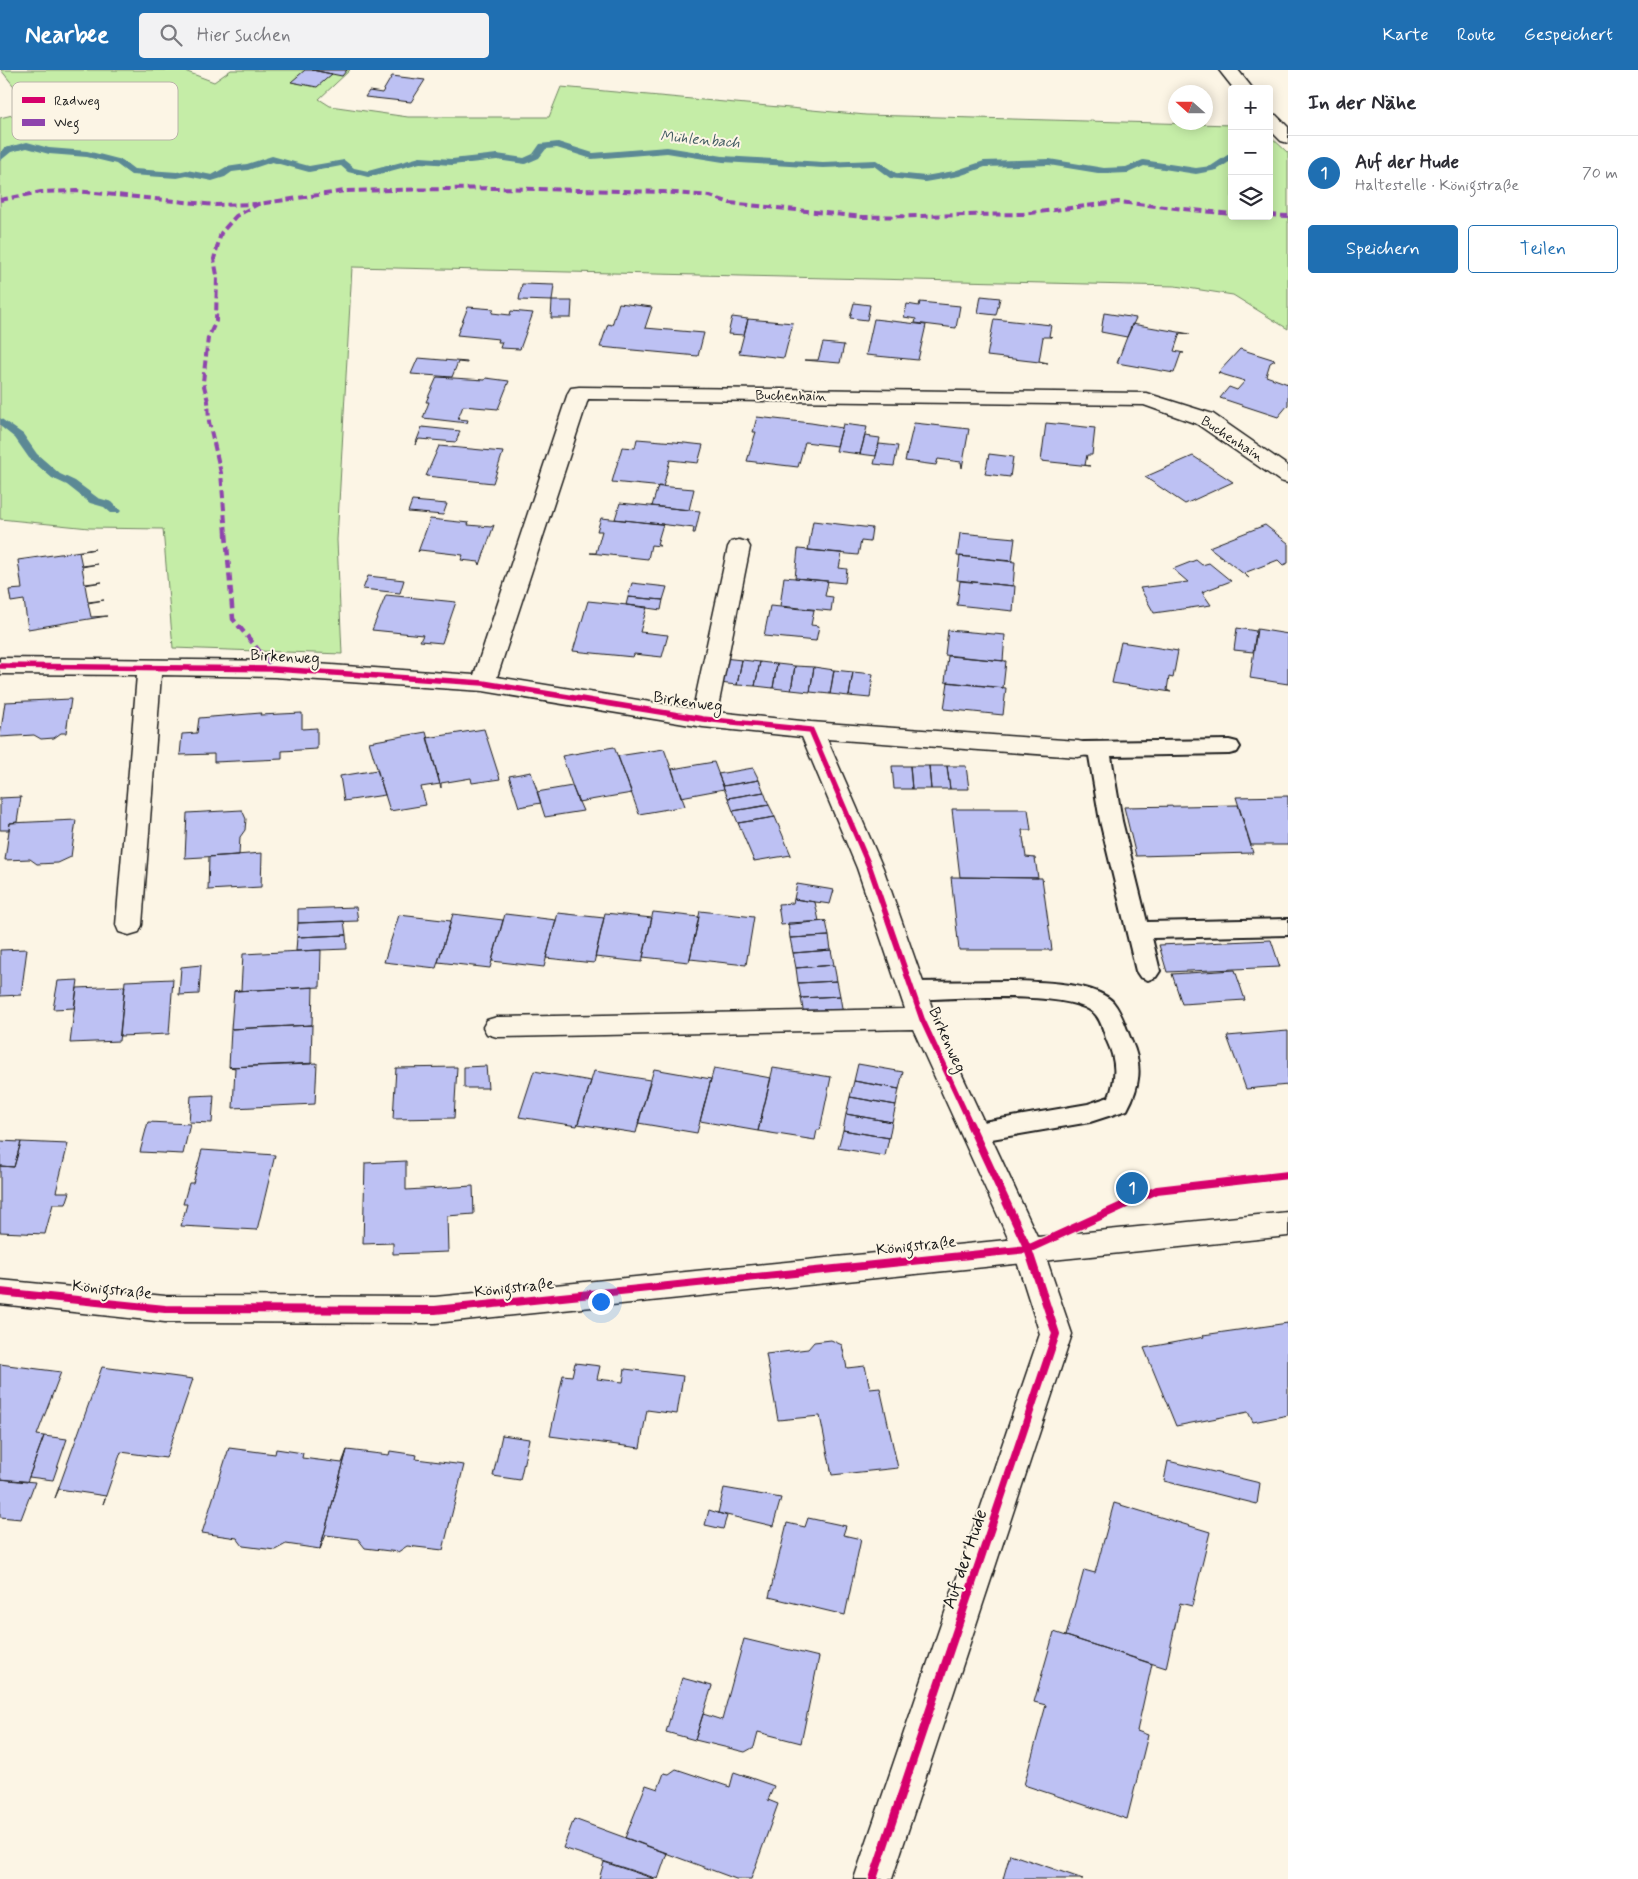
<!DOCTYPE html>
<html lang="de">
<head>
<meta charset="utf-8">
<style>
  :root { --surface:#fff; --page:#f2f2f3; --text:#2b2b33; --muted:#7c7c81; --line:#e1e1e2; --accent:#1f6fb2 }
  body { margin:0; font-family:Mynerve,sans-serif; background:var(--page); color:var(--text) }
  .controls { position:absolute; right:15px; top:15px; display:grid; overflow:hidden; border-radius:5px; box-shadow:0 2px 12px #0003 }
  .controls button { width:45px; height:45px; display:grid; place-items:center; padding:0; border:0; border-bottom:1px solid var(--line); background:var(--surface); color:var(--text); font:25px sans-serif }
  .compass { position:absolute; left:1168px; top:15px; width:45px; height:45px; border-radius:50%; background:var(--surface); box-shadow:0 2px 12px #0003; rotate:291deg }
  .you { position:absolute; left:600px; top:1231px; width:18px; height:18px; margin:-12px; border:4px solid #fff; border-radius:50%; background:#1a73e8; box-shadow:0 0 0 8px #1a73e833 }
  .badge { display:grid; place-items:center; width:32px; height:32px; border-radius:50%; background:var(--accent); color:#fff; font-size:16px; font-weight:700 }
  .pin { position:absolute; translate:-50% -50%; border:2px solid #fff; box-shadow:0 1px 5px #0006 }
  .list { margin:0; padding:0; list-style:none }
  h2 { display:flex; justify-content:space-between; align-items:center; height:65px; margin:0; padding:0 20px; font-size:21px }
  h2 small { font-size:16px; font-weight:400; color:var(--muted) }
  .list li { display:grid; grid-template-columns:32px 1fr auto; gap:15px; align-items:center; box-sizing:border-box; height:75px; padding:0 20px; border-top:1px solid var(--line) }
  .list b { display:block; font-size:19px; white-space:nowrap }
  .list p { margin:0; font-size:16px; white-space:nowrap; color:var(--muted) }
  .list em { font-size:16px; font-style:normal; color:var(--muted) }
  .actions { display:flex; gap:10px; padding:15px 20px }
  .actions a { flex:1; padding:11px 0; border:1px solid var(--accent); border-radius:5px; text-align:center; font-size:18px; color:var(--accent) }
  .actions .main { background:var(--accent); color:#fff }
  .icon { flex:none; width:28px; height:28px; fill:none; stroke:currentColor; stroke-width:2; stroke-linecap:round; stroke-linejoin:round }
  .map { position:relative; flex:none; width:1288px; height:1809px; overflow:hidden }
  header { display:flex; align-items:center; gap:30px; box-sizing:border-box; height:70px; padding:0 25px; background:var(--accent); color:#fff }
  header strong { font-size:24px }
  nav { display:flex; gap:28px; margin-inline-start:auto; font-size:18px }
  .search { width:350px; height:45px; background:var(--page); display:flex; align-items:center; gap:12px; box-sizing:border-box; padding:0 18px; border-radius:5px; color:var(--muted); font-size:19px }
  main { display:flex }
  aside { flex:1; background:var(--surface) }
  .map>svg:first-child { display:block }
  .green { fill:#c5eda7; stroke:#708462 }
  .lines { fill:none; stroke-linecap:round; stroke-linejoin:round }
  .stream { fill:#5b8995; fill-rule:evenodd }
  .building { fill:#bdc1f3; stroke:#1c1c1c }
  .service-casing { stroke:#1c1c1c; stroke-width:4 }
  .minor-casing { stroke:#1c1c1c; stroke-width:3 }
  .secondary-casing { stroke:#1c1c1c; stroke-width:3 }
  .service { fill:#fcf5e5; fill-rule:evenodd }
  .minor { fill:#fcf5e5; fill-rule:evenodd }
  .secondary { fill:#fcf5e5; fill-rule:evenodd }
  .quiet-far1 { stroke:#8e44ad; stroke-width:4; stroke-dasharray:8 4; stroke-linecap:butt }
  .quiet { stroke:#8e44ad; stroke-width:4.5; stroke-dasharray:9 4.5; stroke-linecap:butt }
  .cycleway-far1-casing { stroke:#fcf5e5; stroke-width:9 }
  .cycleway-casing { stroke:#fcf5e5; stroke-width:11 }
  .cycleway-far1 { stroke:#d6006c; stroke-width:5.5 }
  .cycleway { stroke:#d6006c; stroke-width:8 }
  .labels { text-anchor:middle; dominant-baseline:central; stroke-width:4; stroke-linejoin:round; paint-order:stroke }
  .far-street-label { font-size:14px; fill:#1c1c1c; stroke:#fcf5e5 }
  .far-water-label { font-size:15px; font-style:italic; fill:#415b62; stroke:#fcf5e5 }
  .street-label { font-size:16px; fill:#1c1c1c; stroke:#fcf5e5 }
  .near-street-label { font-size:19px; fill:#1c1c1c; stroke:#fcf5e5 }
  .key { fill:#fcf5e5; stroke:#b9b4a9; stroke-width:1 }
  .key-label { font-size:14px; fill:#1c1c1c }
</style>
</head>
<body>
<header>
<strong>Nearbee</strong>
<div class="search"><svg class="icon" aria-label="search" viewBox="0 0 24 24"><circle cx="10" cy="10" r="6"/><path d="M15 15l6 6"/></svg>Hier suchen</div>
<nav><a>Karte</a><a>Route</a><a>Gespeichert</a></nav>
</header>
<main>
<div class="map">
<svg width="1288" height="1809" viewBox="0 0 1288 1809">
  <rect width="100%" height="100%" fill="#fcf5e5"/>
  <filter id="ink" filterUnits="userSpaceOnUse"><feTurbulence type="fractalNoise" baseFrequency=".02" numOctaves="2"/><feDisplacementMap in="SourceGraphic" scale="10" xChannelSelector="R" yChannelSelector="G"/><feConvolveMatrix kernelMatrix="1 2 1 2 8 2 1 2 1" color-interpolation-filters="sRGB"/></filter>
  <g filter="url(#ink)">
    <path class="green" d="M1 0H182L214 12 231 0H350L319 29 330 36 408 47H549L561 17 866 45 1232 55V146H1269V65L1288 83V259L1233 225 1175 216 352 197 337 470 342 584 173 578 163 459 89 458 0 449V48L33 40Z"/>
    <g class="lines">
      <path class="stream" d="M27 72 49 78 87 81 122 90 134 99 177 102 187 100 212 105 226 97 247 94 272 86 309 96 344 90 354 98 368 101 420 87 452 89 497 84 524 88 533 84 540 74 558 72 593 83 667 77 723 86 823 92 876 90 896 103 925 106 954 101 984 91 1049 89 1104 98 1126 97 1143 90 1196 98 1211 96 1232 82V90L1217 100 1196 104 1144 96 1128 103 1104 104 1049 95 985 97 959 106 925 112 890 108 874 96 823 98 723 92 667 83 592 89 557 78 546 79 539 88 525 94 497 90 452 95 420 93 368 107 348 102 341 96 309 102 272 92 248 100 232 102 225 107 212 111 187 106 177 108 131 105 116 94 87 87 49 84 27 78 11 82 0 91V83L5 78Z
        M0 348 23 364 37 384 60 404 75 411 98 428 112 432 121 441 119 443H111L104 437 90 433 67 415 52 408 29 388 15 368 0 356Z"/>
    </g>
    <path class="building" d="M305 0H312L332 4 317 17 291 12Z
      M312 0H347L342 6Z
      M392 6 425 10 411 32 365 27 369 21 382 23Z
      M522 214 554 215 552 231 519 230Z
      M981 226 1000 228 996 245 978 243Z
      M552 231H572L571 248H551Z
      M920 232 960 236 956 258 915 253 916 249 904 247 907 234 919 236Z
      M619 233 652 237 645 258 704 263 698 286 600 277 608 254 612 255Z
      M854 233 870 235 867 250 850 248Z
      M468 237 494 239 492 243 510 245 511 241 533 243 520 279 500 278 502 272H498L499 269 457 265Z
      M1104 243 1136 248 1127 267 1101 262Z
      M732 247 748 249 744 265 728 264Z
      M748 249 793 253 784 288 739 283Z
      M874 249 926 255 918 290 866 285Z
      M994 249 1051 255 1049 266 1052 267H1043L1039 291 1048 293 987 286Z
      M1132 254 1190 264 1180 263 1174 281 1184 283H1181L1174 303 1117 293Z
      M823 273 844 275 840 293 804 290H818Z
      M1240 279 1275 290 1270 293 1266 306 1288 314V335L1278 347 1220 328 1229 317 1237 320 1245 311 1218 303Z
      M418 288 467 292V293L458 292 452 307 411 304Z
      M437 307 485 310 486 308 509 311 498 339 463 336 458 349 468 350 467 353 423 348 429 332H426Z
      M757 347 811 353 842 358 837 376 805 372 798 397 747 391 756 362H753Z
      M914 353 969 359 962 398 961 392 938 389 936 395 905 391Z
      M1046 353 1095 358 1092 385H1087L1085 395 1090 396 1041 391Z
      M843 354 867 357 860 384 836 381Z
      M422 357 460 361 456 372 419 369 415 375Z
      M865 366 880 368 876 386 860 384Z
      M637 369 675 372 703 375 698 393 670 390 663 417 612 412 622 377 635 378Z
      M879 374 898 376 894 396 874 394Z
      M439 376 503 382 493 413 426 406Z
      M989 384 1013 387 1010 407 985 404Z
      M1193 386 1233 412 1185 434 1145 407Z
      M658 416 694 419 689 440 652 436Z
      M412 431 447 434 443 445 408 442Z
      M620 433 700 441 695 463H693L694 458 615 449Z
      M601 448 663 454 657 474 660 476 651 475 648 489 590 483H596L602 461H597Z
      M430 449 469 453 468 455 491 457 494 455 480 495 479 492 461 490 463 485 420 480 418 482Z
      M813 451 872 458 870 472 861 471 858 485 808 480Z
      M1265 455 1288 473V493L1283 495 1278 490 1244 503 1249 508 1209 477Z
      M960 463 1015 468 1012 491 957 486Z
      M95 479 79 482 82 496 98 494 82 497 85 514 102 512 85 515 88 532 104 530 88 533 91 547 107 546 28 559 24 530 11 532 9 520 22 519 18 490Z
      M798 479 842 483 839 498 847 499 845 513 795 508Z
      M960 486 1015 492 1013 516 957 510Z
      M1196 490 1202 495 1209 493 1231 511 1202 522 1211 535 1154 543 1140 518 1188 512 1173 499Z
      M368 506 404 510 400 523 363 519Z
      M784 507 828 511 825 526 833 527 831 541 780 536Z
      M960 511 1015 516 1013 541 957 535Z
      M632 513 667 517 663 530 628 527Z
      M386 525 456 532 442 573 420 571 423 565 372 560Z
      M628 527 663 530 661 540 626 535Z
      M588 531 647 537 640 562 668 565 662 587 634 584 633 587 573 581Z
      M770 536 814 540 811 555 819 556 816 571 764 566Z
      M1237 558 1256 561 1253 582 1234 580Z
      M1257 559 1288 564V614L1250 608Z
      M948 560 1005 565 1003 591 945 585Z
      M1121 572 1178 581 1173 608 1169 607 1167 620 1171 622 1112 613Z
      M948 586 1006 591 1003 618 945 612Z
      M723 588 742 590 737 615 719 613Z
      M742 590 760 592 755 616 737 615Z
      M760 592 777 594 773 618 755 616Z
      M777 594 795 596 791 620 773 618Z
      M795 596 814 597 810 622 791 620Z
      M814 597 834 600 830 624 810 622Z
      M834 600 853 602 849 626 830 624Z
      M853 602 873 604 870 628 849 626Z
      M948 612 1006 618 1003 645 944 639Z
      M71 629 66 663H61L54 668 41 669 34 665 0 667 5 632Z
      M261 643 260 645 302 643V659L317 658V679L282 681V689L214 692V684L180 685 182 664 197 663 199 648Z
      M484 659 500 709 472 713 471 708 441 713V718L427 668Z
      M426 662 440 714 421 717 426 735 390 741 369 672Z
      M614 677 632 723 578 732 562 686Z
      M664 679 685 736 639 744 618 686Z
      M714 692 724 719 681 727 672 699Z
      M892 696H910L912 719H894Z
      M910 696H929L931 719H912Z
      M929 696H947L950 719H931Z
      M947 696H966L969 719H950Z
      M753 698 759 710 723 716 718 704Z
      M377 700 385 725 344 731 340 706Z
      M531 702 541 733 519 737 509 706Z
      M759 710 764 722 728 728 723 716Z
      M572 716 583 741 545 747 537 722Z
      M764 722 769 735 733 741 728 728Z
      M1288 726V775H1251L1236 727Z
      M21 727 17 752 10 753 9 760H0V728Z
      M769 735 775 747 738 753 733 741Z
      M1238 735 1253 783 1136 786 1124 737Z
      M952 739H1028L1031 760H1022L1026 787 1035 788 1038 808 960 807Z
      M242 740 246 749 245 760 240 767 239 785 185 788 187 743Z
      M775 747 791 785 754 791 738 753Z
      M76 750 71 787 58 793 37 794 30 789 5 790 10 753Z
      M262 783 261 817 208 820 209 787Z
      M951 807 1042 808 1052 880H959Z
      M797 814 834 820 830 834 794 829Z
      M794 829 815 832 819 851H826L781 855 778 834 793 833Z
      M356 837 358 851 298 853V839Z
      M700 841 754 847 746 895 690 889Z
      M653 842 699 847 689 892 643 887Z
      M558 843 604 848 594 893 546 888Z
      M605 843 652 848 642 892 595 887Z
      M453 844 503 850 490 898 438 892Z
      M505 844 556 850 544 897 492 891Z
      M399 845 451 851 436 898 384 892Z
      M344 851 346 865 297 867 298 853Z
      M826 851 829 866 790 868 788 853Z
      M346 865 347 879 296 881 297 867Z
      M829 866 831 880 793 883 790 868Z
      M1271 870 1280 897 1167 902 1159 875Z
      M27 879 21 925 0 926V880Z
      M321 880 320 917 234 921 241 920 243 884Z
      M831 880 834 895 796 898 793 883Z
      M201 895 199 924 179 925 181 897Z
      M834 895 837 911 798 913 796 898Z
      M1235 900 1245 930 1182 934 1172 904Z
      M173 909 169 964 120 966 125 911Z
      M78 910 74 938 53 939 58 911Z
      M837 911 840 926 801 928 798 913Z
      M125 916 119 971 70 973 77 918Z
      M313 917 312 955 231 959 234 921Z
      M840 926 843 944 804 945 801 928Z
      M312 955 311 994 229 997 231 959Z
      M1288 961V1015L1246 1019 1227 966Z
      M317 993 315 1034 233 1038 235 998 229 997Z
      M858 994 903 1002 899 1019 854 1011Z
      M486 996 488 1018H464V997Z
      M457 997 454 1048 393 1049 396 998Z
      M714 998 771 1008 758 1061 700 1051Z
      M773 998 831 1007 820 1060H817L815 1070 758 1061Z
      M654 999 711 1009 697 1063 638 1053Z
      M534 1001 591 1011 577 1056 519 1047Z
      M594 1001 650 1010 636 1063 578 1054Z
      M854 1011 899 1019 896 1035 850 1027Z
      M214 1025 212 1053 189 1052 191 1026Z
      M850 1027 896 1035 892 1052 846 1044Z
      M846 1044 892 1052 889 1068 843 1060Z
      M148 1052 190 1054 183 1084 140 1082Z
      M843 1060 889 1068 885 1086 838 1078Z
      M0 1071 21 1072 14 1097 0 1096Z
      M21 1072 68 1074 56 1122H70L66 1134H53L45 1164 0 1162V1096L14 1097Z
      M202 1080 275 1085 257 1160 181 1156 187 1134H183L189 1113H193Z
      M406 1091V1120L473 1116 474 1144 447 1146 448 1182 393 1184V1173L363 1174 365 1093Z
      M1288 1253V1345L1253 1352 1248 1342 1176 1356 1144 1278 1204 1267 1203 1265Z
      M831 1270 842 1275 847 1298 865 1296 870 1319 880 1318 898 1398 832 1405 820 1346 778 1350 766 1284 808 1279 814 1272Z
      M575 1293 600 1296 597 1309 623 1312 625 1299 683 1306 677 1344 647 1340 640 1378 550 1366 563 1305 572 1306Z
      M0 1294 61 1302 37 1365 44 1366 27 1412 0 1409Z
      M102 1297 193 1309 166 1388 121 1382 103 1434 106 1426 59 1419 55 1428Z
      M502 1365 529 1369 520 1410 493 1406Z
      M44 1366 67 1369 53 1410 29 1407Z
      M229 1378 275 1384 276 1379 303 1383 302 1388 342 1393 347 1380 320 1479 286 1474 275 1480 243 1476 237 1468 202 1463Z
      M347 1380 389 1385 390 1381 417 1385 416 1389 464 1395 443 1480 407 1476 398 1482 365 1478 358 1469 326 1465 320 1479Z
      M1168 1391 1260 1413 1257 1434 1164 1411Z
      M0 1409 35 1412 21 1449 0 1447Z
      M724 1418 781 1428 773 1456 718 1443Z
      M1114 1433 1210 1462 1192 1536 1180 1533 1166 1598 1066 1566 1084 1500 1095 1503Z
      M709 1440 727 1446 723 1459 705 1455Z
      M808 1448 846 1456 843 1465 861 1469 845 1545 769 1527 787 1453 805 1457Z
      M1054 1562 1152 1594 1137 1661 1148 1665 1127 1749 1024 1715 1046 1635 1034 1632Z
      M744 1569 819 1587 801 1673 758 1662 754 1677 745 1682 695 1670 703 1644 722 1650Z
      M682 1608 712 1616 695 1670 666 1662Z
      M676 1699 730 1717 734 1702 774 1716 768 1730 778 1734 751 1809H736L625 1768 646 1715 658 1719 664 1703 669 1704Z
      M574 1749 667 1783 658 1809 563 1778Z
      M1010 1784 1083 1809H1003Z
      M604 1792 655 1809H599Z"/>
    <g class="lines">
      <defs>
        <path id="service" d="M1229 670 1237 672 1240 677 1237 682 1229 684 1111 686 1122 751 1147 852 1288 849V865L1152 868 1160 901 1156 907 1148 910 1140 907 1136 901 1100 751 1089 686 1076 684 1073 679 1076 674 1084 672Z
          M1013 911C1039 912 1094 912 1113 932 1122 943 1126 958 1131 970 1143 996 1140 1016 1127 1040L1090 1052 974 1072 965 1069 961 1062 965 1055 1088 1034 1109 1027C1117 1007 1116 990 1107 971 1104 963 1101 949 1094 943 1067 919 950 929 912 930L904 927 900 921 904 915 912 912Z"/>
        <path id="minor" d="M1219 0H1238L1253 19H1234Z
          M1269 44 1276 45 1288 57V73L1281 71 1269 59Z
          M579 317 1146 323 1213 344 1288 396V413L1280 411 1197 354 1144 335 588 329 497 607 693 639 728 477 731 472 739 470 747 472 750 477 717 642 811 652 1078 671 1087 673 1091 679 1087 685 1078 687 827 669 883 798 936 949 1043 1179 1072 1264 892 1809H854L1040 1264 1013 1179 913 959 497 967 487 964 483 957 487 950 497 947 905 939 857 798 802 667 703 657 483 621 274 607 161 605 142 855 139 862 129 865 119 862 116 855 137 605 0 604V588L274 591 474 605 568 323 571 318Z"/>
        <path id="secondary" d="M1288 1142V1166L435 1253 165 1252 0 1234V1210L165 1226 435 1227Z"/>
      </defs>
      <use href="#service" class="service-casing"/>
      <use href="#minor" class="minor-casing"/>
      <use href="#secondary" class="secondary-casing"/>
      <use href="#service" class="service"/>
      <use href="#minor" class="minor"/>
      <use href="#secondary" class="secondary"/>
      <path class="quiet-far1" d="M0 130 41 122 76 121 215 135 256 134
        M1269 145 1288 146
        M226 464 221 403 209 352 208 331 203 312 208 268 216 251 217 205 214 189 221 163 236 146 258 134 345 121 496 118 663 122 710 126 730 133 863 147 1023 144 1118 132 1232 144"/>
      <path class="quiet" d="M226 463 233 549 274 599"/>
      <defs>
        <path id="cycleway-far1" d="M0 596 274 599 483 613 703 649 811 660 870 798 922 949 971 1055"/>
        <path id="cycleway" d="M0 1222 165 1239 435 1240 1028 1179 1157 1120 1288 1105
          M873 1809 1056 1264 1028 1179 970 1054"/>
      </defs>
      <use href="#cycleway-far1" class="cycleway-far1-casing"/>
      <use href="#cycleway" class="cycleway-casing"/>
      <use href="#cycleway-far1" class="cycleway-far1"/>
      <use href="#cycleway" class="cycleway"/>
    </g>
  </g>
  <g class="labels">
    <g class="far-street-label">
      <text transform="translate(791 326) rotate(1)">Buchenhain</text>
      <text transform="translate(1232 369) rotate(33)">Buchenhain</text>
    </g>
    <g class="far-water-label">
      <text transform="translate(700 70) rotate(5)">Mühlenbach</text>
    </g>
    <g class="street-label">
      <text transform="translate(285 587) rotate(3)">Birkenweg</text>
      <text transform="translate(688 632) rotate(8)">Birkenweg</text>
      <text transform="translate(947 970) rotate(66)">Birkenweg</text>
      <text transform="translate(916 1176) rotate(-6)">Königstraße</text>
      <text transform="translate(514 1218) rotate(-6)">Königstraße</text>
      <text transform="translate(112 1220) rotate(6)">Königstraße</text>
    </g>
    <g class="near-street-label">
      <text transform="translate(965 1489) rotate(-71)">Auf der Hude</text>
    </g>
  </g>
  <rect x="12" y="12" width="166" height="58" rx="8" class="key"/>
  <rect x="22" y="27" width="23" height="6" fill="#d6006c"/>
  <rect x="22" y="49" width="23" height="7" fill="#8e44ad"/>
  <g class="key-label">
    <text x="54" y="35">Radweg</text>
    <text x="54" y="57">Weg</text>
  </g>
</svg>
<div class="controls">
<button>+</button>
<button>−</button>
<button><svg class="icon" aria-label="layers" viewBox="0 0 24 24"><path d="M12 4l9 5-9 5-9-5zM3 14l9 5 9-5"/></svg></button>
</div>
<svg class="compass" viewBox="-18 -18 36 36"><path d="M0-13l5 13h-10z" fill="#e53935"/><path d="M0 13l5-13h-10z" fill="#7c7c81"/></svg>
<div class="you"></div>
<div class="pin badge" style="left:1132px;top:1118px">1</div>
</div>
<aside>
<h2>In der Nähe<small></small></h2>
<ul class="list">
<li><span class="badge">1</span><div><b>Auf der Hude</b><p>Haltestelle · Königstraße</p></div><em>70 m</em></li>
</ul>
<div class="actions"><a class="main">Speichern</a><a>Teilen</a></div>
</aside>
</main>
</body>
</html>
